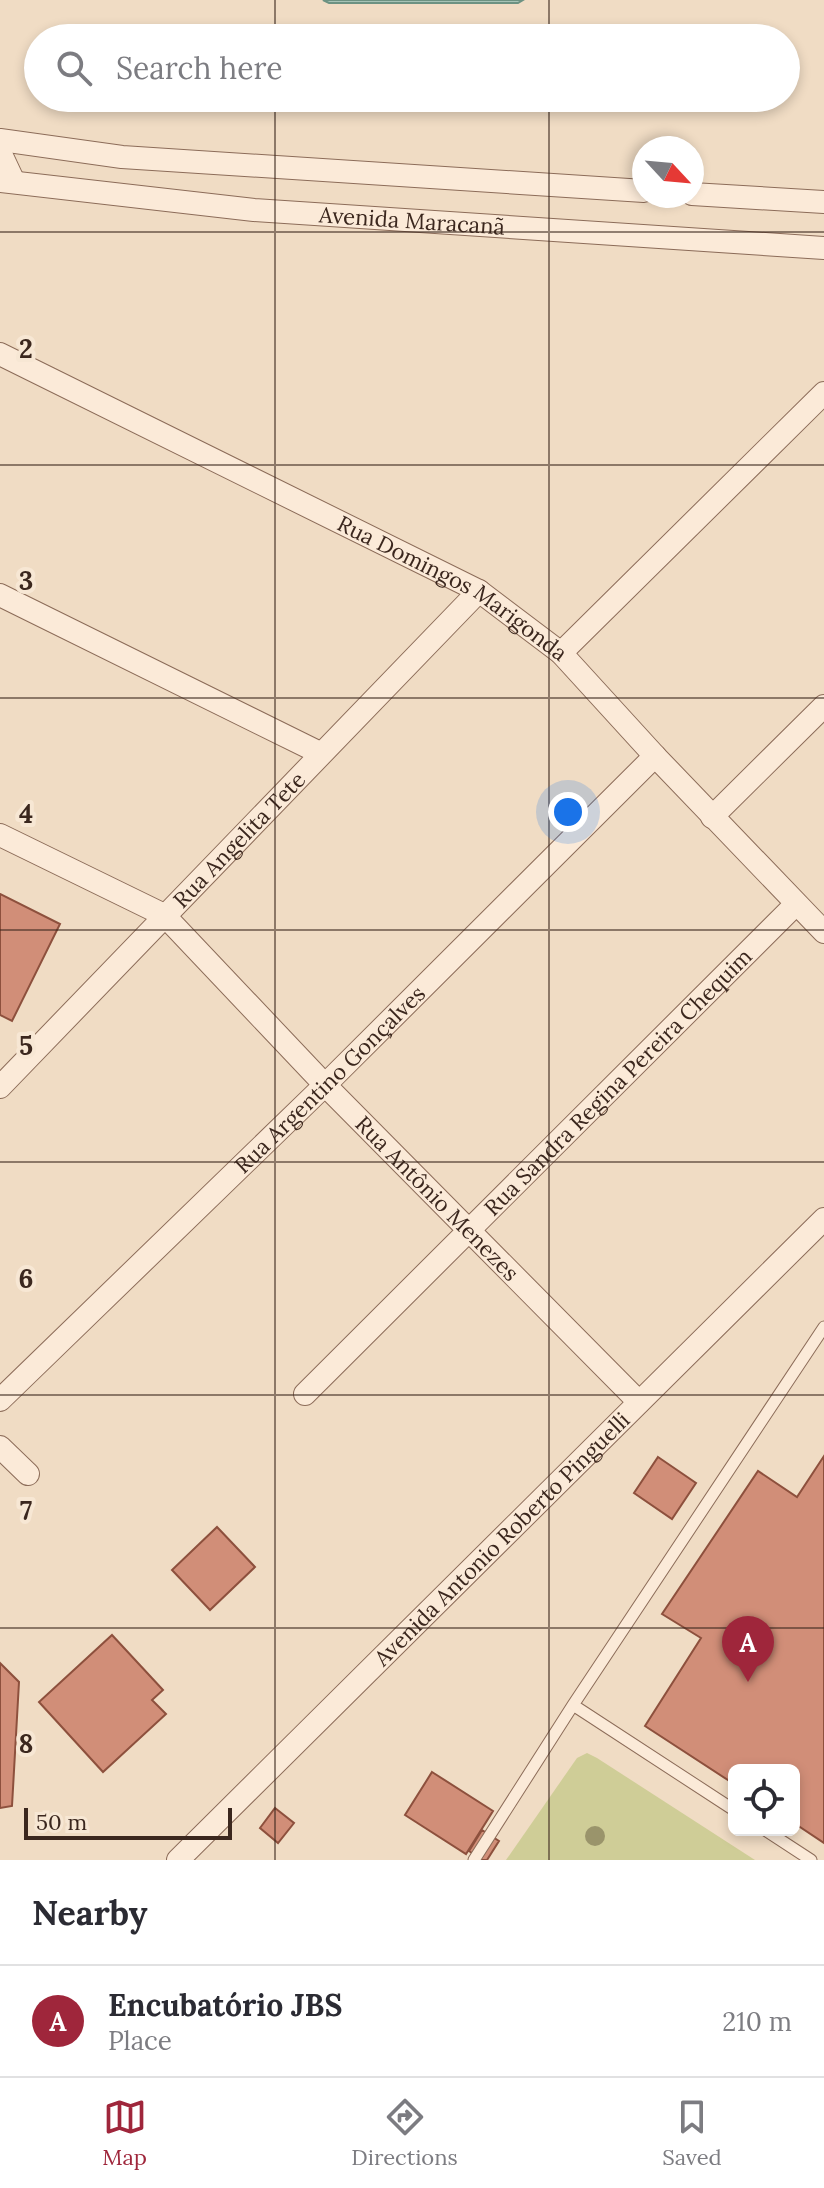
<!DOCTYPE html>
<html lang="en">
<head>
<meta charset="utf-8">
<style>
  :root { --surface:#fff; --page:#f2f2f3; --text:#2b2b33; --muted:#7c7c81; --line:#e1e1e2; --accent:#9f263b }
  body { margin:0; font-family:Lora,serif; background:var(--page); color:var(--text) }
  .controls { position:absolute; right:24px; bottom:24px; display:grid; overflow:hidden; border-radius:12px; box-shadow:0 4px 12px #0003 }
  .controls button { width:72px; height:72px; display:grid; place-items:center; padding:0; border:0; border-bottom:2px solid var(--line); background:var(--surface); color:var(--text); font:40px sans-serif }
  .compass { position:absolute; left:632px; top:136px; width:72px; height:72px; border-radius:50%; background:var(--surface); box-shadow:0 4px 12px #0003; rotate:116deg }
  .scale { position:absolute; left:24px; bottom:20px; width:208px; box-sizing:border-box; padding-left:8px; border:4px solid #3b271e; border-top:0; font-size:22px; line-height:28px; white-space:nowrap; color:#3b271e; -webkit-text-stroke:6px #f7e7d4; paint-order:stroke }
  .you { position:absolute; left:568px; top:812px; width:28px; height:28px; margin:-20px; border:6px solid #fff; border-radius:50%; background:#1a73e8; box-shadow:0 0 0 12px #1a73e833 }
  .badge { display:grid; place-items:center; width:52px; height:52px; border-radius:50%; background:var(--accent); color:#fff; font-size:26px; font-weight:700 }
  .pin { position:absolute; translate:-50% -66px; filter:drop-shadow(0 2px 4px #0008) }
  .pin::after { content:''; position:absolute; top:42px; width:28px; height:24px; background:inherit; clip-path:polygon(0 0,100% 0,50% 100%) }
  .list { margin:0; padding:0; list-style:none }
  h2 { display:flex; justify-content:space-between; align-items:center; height:104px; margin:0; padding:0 32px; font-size:34px }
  h2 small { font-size:26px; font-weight:400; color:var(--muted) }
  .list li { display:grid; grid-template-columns:52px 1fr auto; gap:24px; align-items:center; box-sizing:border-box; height:112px; padding:0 32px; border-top:2px solid var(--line) }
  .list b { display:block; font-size:30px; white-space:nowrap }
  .list p { margin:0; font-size:26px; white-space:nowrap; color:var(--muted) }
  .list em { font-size:26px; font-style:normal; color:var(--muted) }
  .icon { flex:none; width:44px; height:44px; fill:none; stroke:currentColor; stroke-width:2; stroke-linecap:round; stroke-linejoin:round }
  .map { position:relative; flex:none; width:824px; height:1860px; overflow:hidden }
  .search { position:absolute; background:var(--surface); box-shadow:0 4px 12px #0003; left:24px; right:24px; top:24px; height:88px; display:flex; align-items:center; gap:20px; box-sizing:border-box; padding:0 28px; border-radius:44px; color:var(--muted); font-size:30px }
  .sheet { height:216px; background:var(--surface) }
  nav { display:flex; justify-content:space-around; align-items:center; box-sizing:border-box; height:112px; border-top:2px solid var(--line); background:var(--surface); font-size:22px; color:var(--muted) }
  nav a { display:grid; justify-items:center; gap:4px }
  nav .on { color:var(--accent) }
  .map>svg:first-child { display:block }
  .green { fill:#cfcd97 }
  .water { fill:#a6c3b6; stroke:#6c9282; stroke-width:2 }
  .building { fill:#d18e78; stroke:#8d503d; stroke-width:2 }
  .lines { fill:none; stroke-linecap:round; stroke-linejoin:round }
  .lane-casing { stroke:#8c6c59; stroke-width:13 }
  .street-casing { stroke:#8c6c59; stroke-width:24 }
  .lane { stroke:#fbead8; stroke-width:11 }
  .street { stroke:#fbead8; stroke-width:22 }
  .tree { fill:#9a946b }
  .grid { fill:none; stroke:#3b271e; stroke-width:2; stroke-opacity:0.55 }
  .labels { text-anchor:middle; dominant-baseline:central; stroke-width:8; stroke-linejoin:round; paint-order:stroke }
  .street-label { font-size:22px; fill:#3b271e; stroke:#f7e7d4 }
  .grid-label { font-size:26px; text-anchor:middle; font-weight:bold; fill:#3b271e; stroke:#f7e7d4; stroke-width:8; stroke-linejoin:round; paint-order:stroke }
</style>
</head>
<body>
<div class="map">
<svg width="824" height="1860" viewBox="0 0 824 1860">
  <rect width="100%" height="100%" fill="#f0dcc4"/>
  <path class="green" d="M587 1753 597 1758 755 1860H506L577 1758Z"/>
  <path class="water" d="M323 0H523L518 3H329Z"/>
  <path class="building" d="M0 894 60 924 12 1021 0 1015Z
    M824 1456V1843L794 1823V1770H734V1784L645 1726 701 1638 662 1614 758 1471 797 1497Z
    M658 1457 696 1483 672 1519 634 1493Z
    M217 1527 255 1567 210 1610 172 1570Z
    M112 1635 163 1690 152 1700 166 1714 103 1772 39 1702Z
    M0 1663 19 1682 12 1806 0 1808Z
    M432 1772 493 1811 466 1854 405 1815Z
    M275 1808 294 1823 278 1843 260 1828Z
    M482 1830 499 1841 487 1860H482L469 1851Z"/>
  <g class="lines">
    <defs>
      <path id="lane" d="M573 1705 734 1810
        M765 1830 811 1860
        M474 1860 573 1705 824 1327"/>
      <g id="street">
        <path d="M0 140 122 157 644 191"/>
        <path d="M0 152 14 182"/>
        <path id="s1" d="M0 181 254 210 824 248"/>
        <path d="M692 194 824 202"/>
        <path id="s2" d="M0 354 479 591 561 653 655 756 824 932"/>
        <path d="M0 595 320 753"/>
        <path d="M561 653 824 393"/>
        <path d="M712 817 824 706"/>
        <path id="s3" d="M0 835 164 915 325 1085 639 1402"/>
        <path id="s4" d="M0 1087 479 591"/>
        <path id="s5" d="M305 1394 796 904"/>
        <path id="s6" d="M0 1400 325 1085 655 756"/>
        <path d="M0 1447 28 1474"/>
        <path id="s7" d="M178 1860 824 1219"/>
      </g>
    </defs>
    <use href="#lane" class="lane-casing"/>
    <use href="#street" class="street-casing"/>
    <use href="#lane" class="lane"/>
    <use href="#street" class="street"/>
  </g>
  <circle class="tree" cx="595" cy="1836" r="10"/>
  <path class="grid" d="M275 0V38M549 0V38M275 98V1860M549 98V1860M0 232H824M0 465H824M0 698H824M0 930H824M0 1162H824M0 1395H824M0 1628H824"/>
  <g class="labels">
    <g class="street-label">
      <text stroke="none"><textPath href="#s1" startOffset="414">Avenida Maracanã</textPath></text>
      <text stroke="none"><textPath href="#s2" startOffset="510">Rua Domingos Marigonda</textPath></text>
      <text stroke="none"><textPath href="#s4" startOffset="344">Rua Angelita Tete</textPath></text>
      <text stroke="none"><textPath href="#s6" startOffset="460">Rua Argentino Gonçalves</textPath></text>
      <text stroke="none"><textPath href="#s5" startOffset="442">Rua Sandra Regina Pereira Chequim</textPath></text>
      <text stroke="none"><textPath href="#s3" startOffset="576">Rua Antônio Menezes</textPath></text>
      <text stroke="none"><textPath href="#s7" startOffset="456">Avenida Antonio Roberto Pinguelli</textPath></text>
    </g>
  </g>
  <g class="grid-label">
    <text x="26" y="358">2</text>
    <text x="26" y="590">3</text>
    <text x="26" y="823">4</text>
    <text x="26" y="1055">5</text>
    <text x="26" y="1288">6</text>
    <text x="26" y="1520">7</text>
    <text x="26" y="1753">8</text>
  </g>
</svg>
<div class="controls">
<button><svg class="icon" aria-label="locate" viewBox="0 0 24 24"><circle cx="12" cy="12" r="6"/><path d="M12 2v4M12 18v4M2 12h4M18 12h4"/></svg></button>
</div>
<svg class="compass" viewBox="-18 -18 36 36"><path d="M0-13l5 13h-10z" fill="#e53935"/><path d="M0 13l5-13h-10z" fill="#7c7c81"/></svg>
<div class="scale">50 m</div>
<div class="you"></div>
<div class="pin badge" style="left:748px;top:1682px">A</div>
<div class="search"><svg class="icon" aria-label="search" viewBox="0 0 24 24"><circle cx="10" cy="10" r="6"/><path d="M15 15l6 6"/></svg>Search here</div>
</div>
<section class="sheet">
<h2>Nearby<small></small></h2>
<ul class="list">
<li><span class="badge">A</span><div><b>Encubatório JBS</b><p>Place</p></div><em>210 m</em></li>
</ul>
</section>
<nav>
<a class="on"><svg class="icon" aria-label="map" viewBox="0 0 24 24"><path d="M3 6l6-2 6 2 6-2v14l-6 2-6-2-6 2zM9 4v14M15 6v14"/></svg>Map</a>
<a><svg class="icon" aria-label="directions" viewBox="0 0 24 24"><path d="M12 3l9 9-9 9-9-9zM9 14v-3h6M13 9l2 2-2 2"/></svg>Directions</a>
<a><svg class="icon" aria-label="saved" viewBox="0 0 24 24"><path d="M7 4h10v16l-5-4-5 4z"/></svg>Saved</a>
</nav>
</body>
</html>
